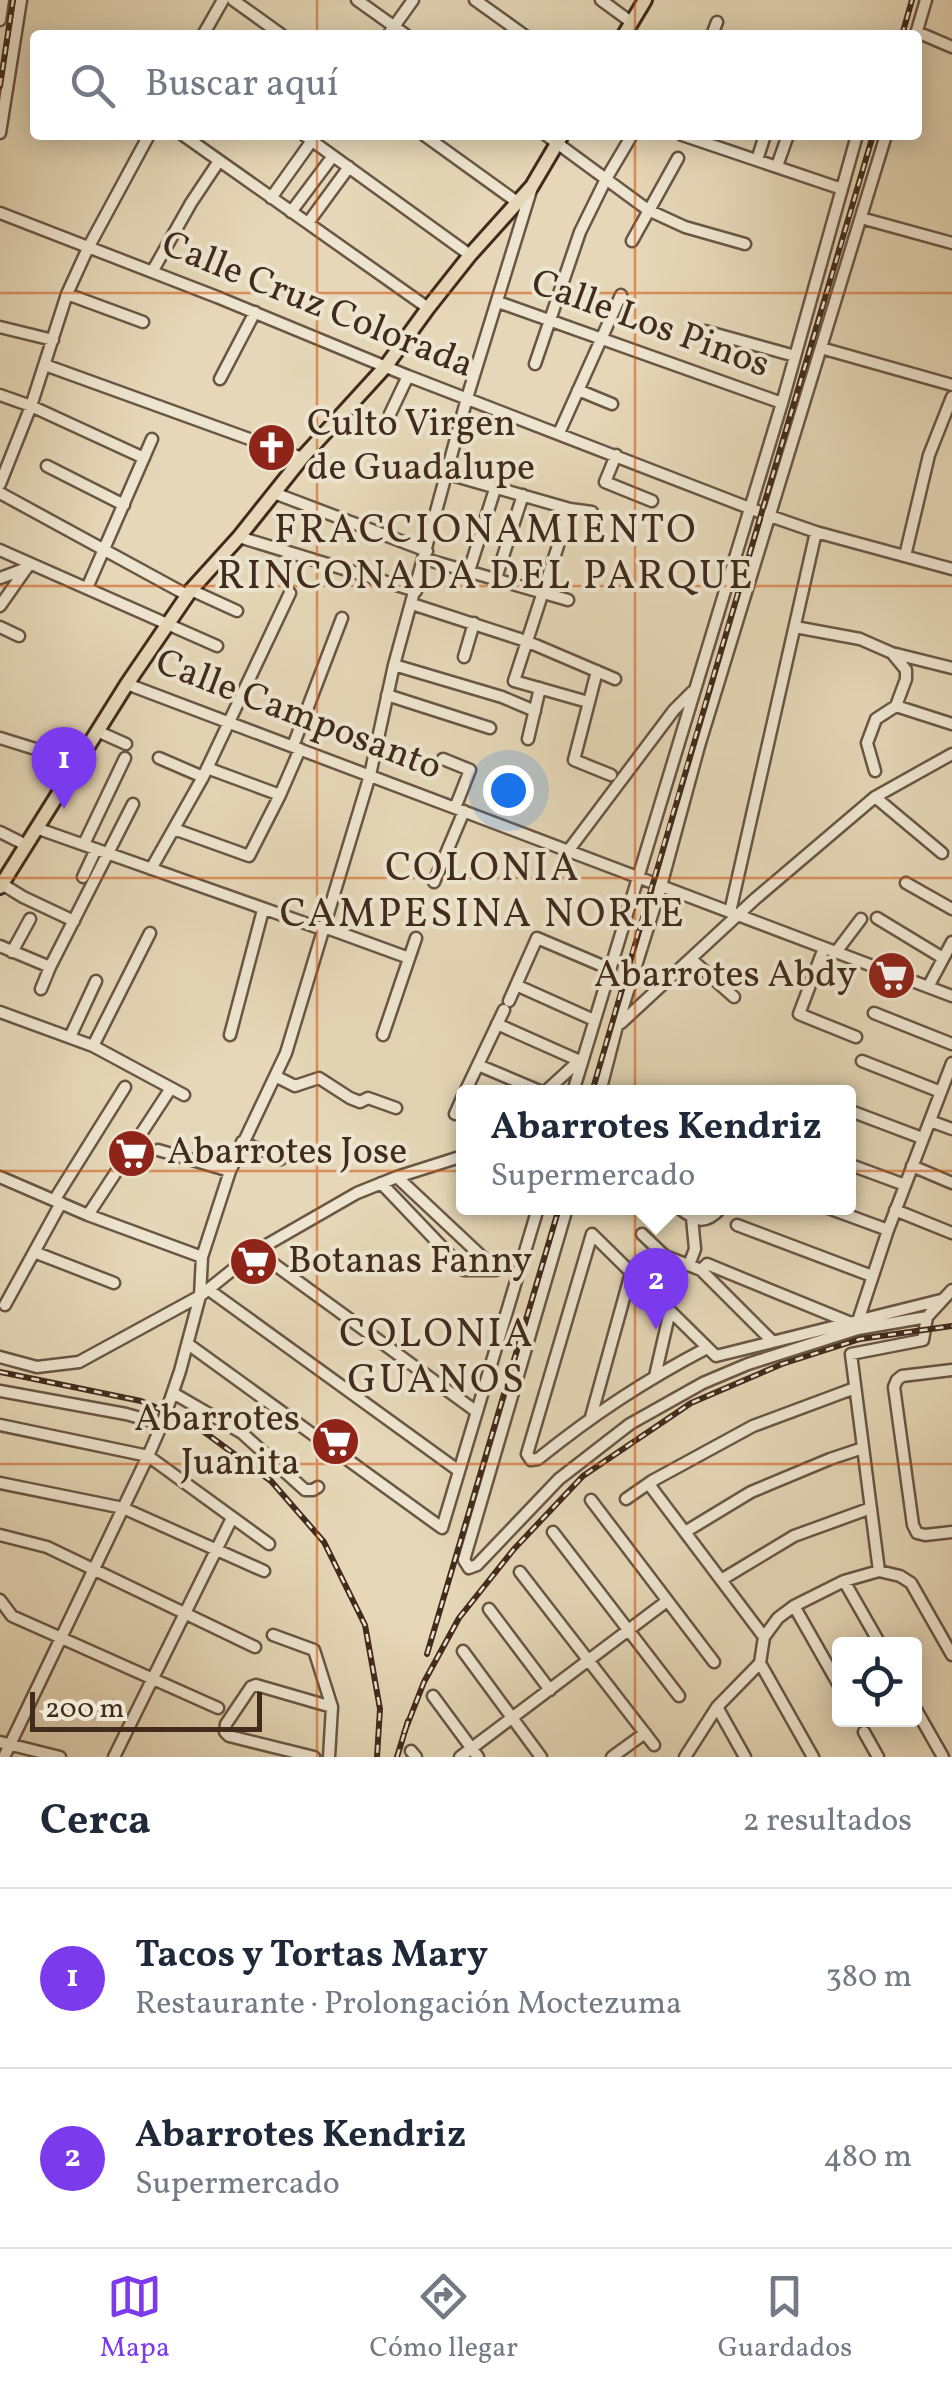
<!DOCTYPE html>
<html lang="es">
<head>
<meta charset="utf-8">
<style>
  :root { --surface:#fff; --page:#f6f6f7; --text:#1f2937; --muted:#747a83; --line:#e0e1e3; --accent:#7c3aed }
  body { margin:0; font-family:Vollkorn,serif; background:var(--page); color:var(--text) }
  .controls { position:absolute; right:30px; bottom:30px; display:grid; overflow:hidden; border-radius:10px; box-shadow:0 5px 25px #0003 }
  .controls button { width:90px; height:90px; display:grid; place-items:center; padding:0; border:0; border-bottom:2px solid var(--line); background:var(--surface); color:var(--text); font:50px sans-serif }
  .scale { position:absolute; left:30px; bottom:25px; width:232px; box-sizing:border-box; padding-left:10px; border:5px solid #412b1d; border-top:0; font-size:28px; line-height:35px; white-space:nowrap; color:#412b1d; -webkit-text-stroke:8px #eee5d0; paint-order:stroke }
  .you { position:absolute; left:508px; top:790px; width:35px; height:35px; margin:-25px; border:8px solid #fff; border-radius:50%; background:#1a73e8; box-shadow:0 0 0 15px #1a73e833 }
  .badge { display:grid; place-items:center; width:65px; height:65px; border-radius:50%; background:var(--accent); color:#fff; font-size:32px; font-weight:700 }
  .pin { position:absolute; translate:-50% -82px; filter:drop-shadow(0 2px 5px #0008) }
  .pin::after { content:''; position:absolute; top:52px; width:35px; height:30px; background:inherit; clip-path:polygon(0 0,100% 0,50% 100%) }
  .popup { position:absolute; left:456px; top:1085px; width:400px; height:130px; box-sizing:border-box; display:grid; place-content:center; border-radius:10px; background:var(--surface); filter:drop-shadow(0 2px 8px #0005); font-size:32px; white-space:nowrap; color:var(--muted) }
  .popup b { font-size:38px; color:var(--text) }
  .popup::after { content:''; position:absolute; left:50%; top:100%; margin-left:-20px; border:20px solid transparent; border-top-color:var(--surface) }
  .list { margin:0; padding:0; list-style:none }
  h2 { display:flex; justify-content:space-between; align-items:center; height:130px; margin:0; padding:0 40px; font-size:42px }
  h2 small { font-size:32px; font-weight:400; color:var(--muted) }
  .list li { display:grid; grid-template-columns:65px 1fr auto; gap:30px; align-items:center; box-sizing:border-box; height:180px; padding:0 40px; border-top:2px solid var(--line) }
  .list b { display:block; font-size:38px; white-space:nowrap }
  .list p { margin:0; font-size:32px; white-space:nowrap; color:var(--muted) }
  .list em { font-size:32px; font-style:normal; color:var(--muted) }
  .icon { flex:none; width:55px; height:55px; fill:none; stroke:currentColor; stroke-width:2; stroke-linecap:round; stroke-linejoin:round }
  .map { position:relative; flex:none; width:952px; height:1757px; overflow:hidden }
  .search { position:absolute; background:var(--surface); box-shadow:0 5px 25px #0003; left:30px; right:30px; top:30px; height:110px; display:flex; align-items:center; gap:25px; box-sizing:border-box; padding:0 35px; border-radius:10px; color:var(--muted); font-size:38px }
  .sheet { height:490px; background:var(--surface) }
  nav { display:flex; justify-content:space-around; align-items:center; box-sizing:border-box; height:140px; border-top:2px solid var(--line); background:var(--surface); font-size:28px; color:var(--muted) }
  nav a { display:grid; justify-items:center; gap:5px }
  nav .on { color:var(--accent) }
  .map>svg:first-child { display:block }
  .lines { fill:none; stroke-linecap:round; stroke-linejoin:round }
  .minor-casing { stroke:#6a5644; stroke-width:15 }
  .major-casing { stroke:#412b1d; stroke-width:18 }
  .minor { stroke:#eee5d0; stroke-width:10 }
  .major { stroke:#e5d7b7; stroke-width:12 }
  .rail-casing { stroke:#412b1d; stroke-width:6 }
  .rail { stroke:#eee5d0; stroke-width:2.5; stroke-dasharray:8; stroke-linecap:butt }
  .grid { fill:none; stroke:#cf520f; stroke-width:2.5; stroke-opacity:0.55 }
  .labels { text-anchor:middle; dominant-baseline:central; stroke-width:8; stroke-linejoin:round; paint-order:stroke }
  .street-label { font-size:38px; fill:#412b1d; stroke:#eee5d0 }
  .poi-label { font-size:38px; fill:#412b1d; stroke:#eee5d0; text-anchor:start }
  .neighbourhood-label { font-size:40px; letter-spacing:2.5px; fill:#412b1d; stroke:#eee5d0 }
</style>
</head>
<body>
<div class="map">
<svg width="952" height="1757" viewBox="0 0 952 1757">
  <rect width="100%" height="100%" fill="#e5d7b7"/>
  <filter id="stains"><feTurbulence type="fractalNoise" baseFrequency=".002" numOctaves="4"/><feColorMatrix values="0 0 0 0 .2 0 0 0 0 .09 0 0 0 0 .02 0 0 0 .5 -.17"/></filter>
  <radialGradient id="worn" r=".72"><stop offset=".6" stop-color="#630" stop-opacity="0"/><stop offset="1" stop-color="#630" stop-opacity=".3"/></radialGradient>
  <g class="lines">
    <defs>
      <path id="minor" d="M233 0 282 35
        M357 0 406 35
        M475 0 524 35
        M601 0 631 22
        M0 20 3 0
        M917 32 952 47
        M916 34 926 0
        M203 35 223 0
        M388 35 413 0
        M712 35 717 22
        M0 133 21 0
        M183 135 428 308
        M304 135 470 255
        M424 135 517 202
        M546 135 648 210 685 227 745 244
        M682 135 842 189
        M757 160 765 135
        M777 166 788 135
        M271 198 316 135
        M291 212 333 156
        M0 213 217 297 408 376 770 516 816 532 952 569
        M861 218 952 243
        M308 223 349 167
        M632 241 678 158
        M152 272 191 203 219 161
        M67 294 143 322
        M498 302 782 403
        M0 327 53 340
        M705 331 795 356
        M821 348 952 385
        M535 364 580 232 606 179 632 135
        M45 365 302 458
        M220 379 255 312
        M578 390 612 404
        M0 395 31 406 144 458
        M390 414 408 376
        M559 433 621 295
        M616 455 605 482 652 501
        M47 466 124 505
        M448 474 570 509 592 512
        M0 484 31 406 67 294 88 248 149 135
        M0 493 187 595
        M274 493 427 551
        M570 509 514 681 588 702
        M239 537 416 591
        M0 550 217 646
        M905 556 929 455 952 397
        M425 559 568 600
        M469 571 495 489
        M0 578 27 568
        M496 578 523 495
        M87 588 152 439
        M191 590 237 611
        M412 604 526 641 615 679
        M0 606 26 569
        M0 627 19 636
        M795 627 860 639 892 653 952 668
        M464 657 474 623
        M394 665 502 697 535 711
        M597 671 574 760 611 775
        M127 684 952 996
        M387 695 490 728
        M896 706 952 724
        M97 731 126 744
        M0 738 77 762
        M528 739 540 688
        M293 746 342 618
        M159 758 203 777
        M443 759 470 770 455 808
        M207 768 280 795
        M875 771 867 743 876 719 896 706 906 679V670L892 653
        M875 797 942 853
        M36 828 316 927H324L409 958
        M174 829 249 856 280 795 300 749
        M0 832 26 845
        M84 844 125 758
        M568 851 674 710 692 692
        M151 869 203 777 290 593
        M83 877 96 849
        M434 882 464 811
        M906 883 952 909
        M2 884 23 897 74 921
        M730 912 816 532
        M877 918 943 958
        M0 946 50 967
        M824 948 799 1014 856 1037
        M12 952 30 919
        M836 952 861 919
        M691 959 734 997
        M516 985 594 1020
        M928 987 952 942
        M41 989 50 967 133 804
        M509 1001 537 938 610 969
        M0 1012 93 1046 184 1095
        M874 1013 952 1044
        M621 1023 755 899 875 797 952 754
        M497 1024 580 1061
        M230 1035 263 910
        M383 1035 416 938
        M70 1037 96 981
        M93 1046 150 933
        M862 1061 941 1092
        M478 1065 542 1092
        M275 1076 295 1086 319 1078 350 1098 360 1102 368 1098 396 1108
        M465 1092 504 1010
        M545 1092 581 1059
        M573 1092 782 403 857 135
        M600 1092 617 1026 661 886 699 746 886 135
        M848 1110 922 1138
        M455 1114 463 1096
        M930 1121 952 1129
        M242 1142 281 1159
        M158 1150 230 1171
        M848 1164 905 1185
        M912 1166 952 1183
        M0 1177 88 1215 202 1257
        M397 1177 495 1269
        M381 1183 464 1270H496
        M55 1199 125 1087
        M567 1208 464 1560 469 1568 477 1565 559 1479 630 1424 703 1383 748 1364 858 1329 927 1317 952 1290
        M679 1208C696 1221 705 1226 721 1208
        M828 1208 888 1230
        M895 1210 952 1233
        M88 1215 171 1088
        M737 1225 872 1276
        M642 1234 665 1256 701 1270 773 1342
        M256 1251 477 1412
        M34 1252 114 1283
        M689 1265 695 1249 692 1218
        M701 1270 707 1264 851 1323
        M209 1290 459 1471
        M5 1305 61 1203
        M858 1321 888 1230 952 1063
        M188 1344 442 1528 538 1208
        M707 1348C644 1381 594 1414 538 1459L531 1460 527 1454 592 1234 716 1356 941 1300
        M0 1357 37 1367 79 1362 200 1296 256 1251 357 1193 397 1177 463 1156
        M952 1370 902 1376 897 1380 894 1387 913 1525 917 1533 925 1535 952 1532
        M655 1376 670 1311
        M0 1391 126 1414 162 1424
        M173 1393 242 1433 305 1490H313L318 1487
        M591 1417 631 1273
        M0 1425 148 1456 269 1544
        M0 1483 123 1508 264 1571
        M626 1499 652 1481
        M591 1500 714 1662
        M553 1532 679 1696
        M685 1532 751 1492 830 1459 863 1448
        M0 1535 47 1547 255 1647
        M879 1571 851 1354 923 1340 927 1317
        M520 1572 654 1745
        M721 1580 794 1536 871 1508
        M844 1581 880 1644
        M0 1600 12 1616 218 1708
        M794 1606 840 1687
        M489 1609 550 1690
        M273 1635 314 1650 332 1707 329 1757
        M764 1637 651 1487 652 1481 753 1426 855 1388
        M463 1651 541 1757
        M433 1696 478 1757
        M914 1706 943 1757
        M717 1707 745 1757
        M864 1732 878 1757
        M0 1742 60 1757
        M411 1751 416 1757
        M4 1757 148 1456 162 1424 180 1371 200 1296 202 1257 230 1171 286 1053 370 775 394 665 467 398 532 187
        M114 1757 232 1518
        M314 1757 229 1736 225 1732 226 1724 251 1687 256 1685 332 1707
        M460 1757 667 1601
        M612 1757 645 1733
        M685 1757 717 1707 760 1663
        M813 1757 760 1663 764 1637 778 1618 794 1606 844 1581 879 1571 900 1576 911 1583 952 1655"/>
      <path id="major" d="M624 35 645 0
        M0 887 127 684 191 590 239 537 302 458 386 366 428 308 470 255 532 186 562 135"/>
    </defs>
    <use href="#minor" class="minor-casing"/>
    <use href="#major" class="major-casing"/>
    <use href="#minor" class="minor"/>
    <use href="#major" class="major"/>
    <defs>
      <path id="rail" d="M902 35 912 0
        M0 86 13 0
        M592 1092C683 773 780 454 873 135
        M0 1372 141 1401 192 1423 271 1481 324 1542 365 1625 380 1709 377 1757
        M427 1654 559 1208
        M404 1733 424 1682 459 1618 514 1549 583 1476 691 1403 782 1364 860 1339 952 1326
        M397 1757 408 1721"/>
    </defs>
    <use href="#rail" class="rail-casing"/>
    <use href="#rail" class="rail"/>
  </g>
  <path class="grid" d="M317 0V35M635 0V35M317 135V1757M635 135V1757M0 293H952M0 586H952M0 878H952M0 1171H952M0 1464H952"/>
  <defs>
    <symbol id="church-disc" viewBox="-11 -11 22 22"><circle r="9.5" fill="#8f2418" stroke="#eee5d0"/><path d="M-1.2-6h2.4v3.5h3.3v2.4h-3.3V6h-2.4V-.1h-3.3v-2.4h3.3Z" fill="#fff"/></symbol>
    <symbol id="supermarket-disc" viewBox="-11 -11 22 22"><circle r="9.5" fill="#8f2418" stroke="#eee5d0"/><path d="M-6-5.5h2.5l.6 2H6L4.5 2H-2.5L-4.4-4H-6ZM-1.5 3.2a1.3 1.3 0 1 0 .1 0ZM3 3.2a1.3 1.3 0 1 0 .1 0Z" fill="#fff"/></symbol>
  </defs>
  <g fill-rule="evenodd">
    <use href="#church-disc" x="244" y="420" width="55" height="55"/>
    <use href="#supermarket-disc" x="864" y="948" width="55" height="55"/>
    <use href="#supermarket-disc" x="104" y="1126" width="55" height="55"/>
    <use href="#supermarket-disc" x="226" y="1234" width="55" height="55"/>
    <use href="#supermarket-disc" x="308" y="1414" width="55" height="55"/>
  </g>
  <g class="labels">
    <g class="street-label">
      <text transform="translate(317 306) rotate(22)">Calle Cruz Colorada</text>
      <text transform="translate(650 325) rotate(20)">Calle Los Pinos</text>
      <text transform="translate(298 716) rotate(21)">Calle Camposanto</text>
    </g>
    <g class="poi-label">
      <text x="307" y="425">Culto Virgen<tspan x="307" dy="44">de Guadalupe</tspan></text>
      <text x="857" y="976" text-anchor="end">Abarrotes Abdy</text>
      <text x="167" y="1153">Abarrotes Jose</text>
      <text x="288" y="1262">Botanas Fanny</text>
      <text x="300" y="1420" text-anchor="end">Abarrotes<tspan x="300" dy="44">Juanita</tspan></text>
    </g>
    <g class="neighbourhood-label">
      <text x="486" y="532">FRACCIONAMIENTO<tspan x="486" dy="46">RINCONADA DEL PARQUE</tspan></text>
      <text x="483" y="870">COLONIA<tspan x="483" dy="46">CAMPESINA NORTE</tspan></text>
      <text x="437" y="1336">COLONIA<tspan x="437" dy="46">GUANOS</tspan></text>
    </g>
  </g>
  <rect width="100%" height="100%" filter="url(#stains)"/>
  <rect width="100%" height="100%" fill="url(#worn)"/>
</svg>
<div class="controls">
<button><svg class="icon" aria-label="locate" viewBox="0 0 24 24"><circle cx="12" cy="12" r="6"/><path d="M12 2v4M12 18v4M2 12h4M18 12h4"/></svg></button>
</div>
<div class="scale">200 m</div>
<div class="you"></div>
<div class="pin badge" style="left:64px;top:809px">1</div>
<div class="pin badge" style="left:656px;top:1330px">2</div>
<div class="popup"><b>Abarrotes Kendriz</b>Supermercado</div>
<div class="search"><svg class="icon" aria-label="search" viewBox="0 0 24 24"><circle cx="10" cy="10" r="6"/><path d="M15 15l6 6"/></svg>Buscar aquí</div>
</div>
<section class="sheet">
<h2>Cerca<small>2 resultados</small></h2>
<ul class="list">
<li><span class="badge">1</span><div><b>Tacos y Tortas Mary</b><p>Restaurante · Prolongación Moctezuma</p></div><em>380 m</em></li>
<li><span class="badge">2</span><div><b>Abarrotes Kendriz</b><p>Supermercado</p></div><em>480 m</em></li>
</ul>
</section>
<nav>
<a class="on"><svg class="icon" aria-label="map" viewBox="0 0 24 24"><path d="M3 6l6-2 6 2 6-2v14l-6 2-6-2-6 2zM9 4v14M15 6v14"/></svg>Mapa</a>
<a><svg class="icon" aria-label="directions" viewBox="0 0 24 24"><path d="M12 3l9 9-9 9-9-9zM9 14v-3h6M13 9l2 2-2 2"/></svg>Cómo llegar</a>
<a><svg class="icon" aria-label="saved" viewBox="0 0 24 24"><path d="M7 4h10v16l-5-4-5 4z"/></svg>Guardados</a>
</nav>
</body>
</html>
